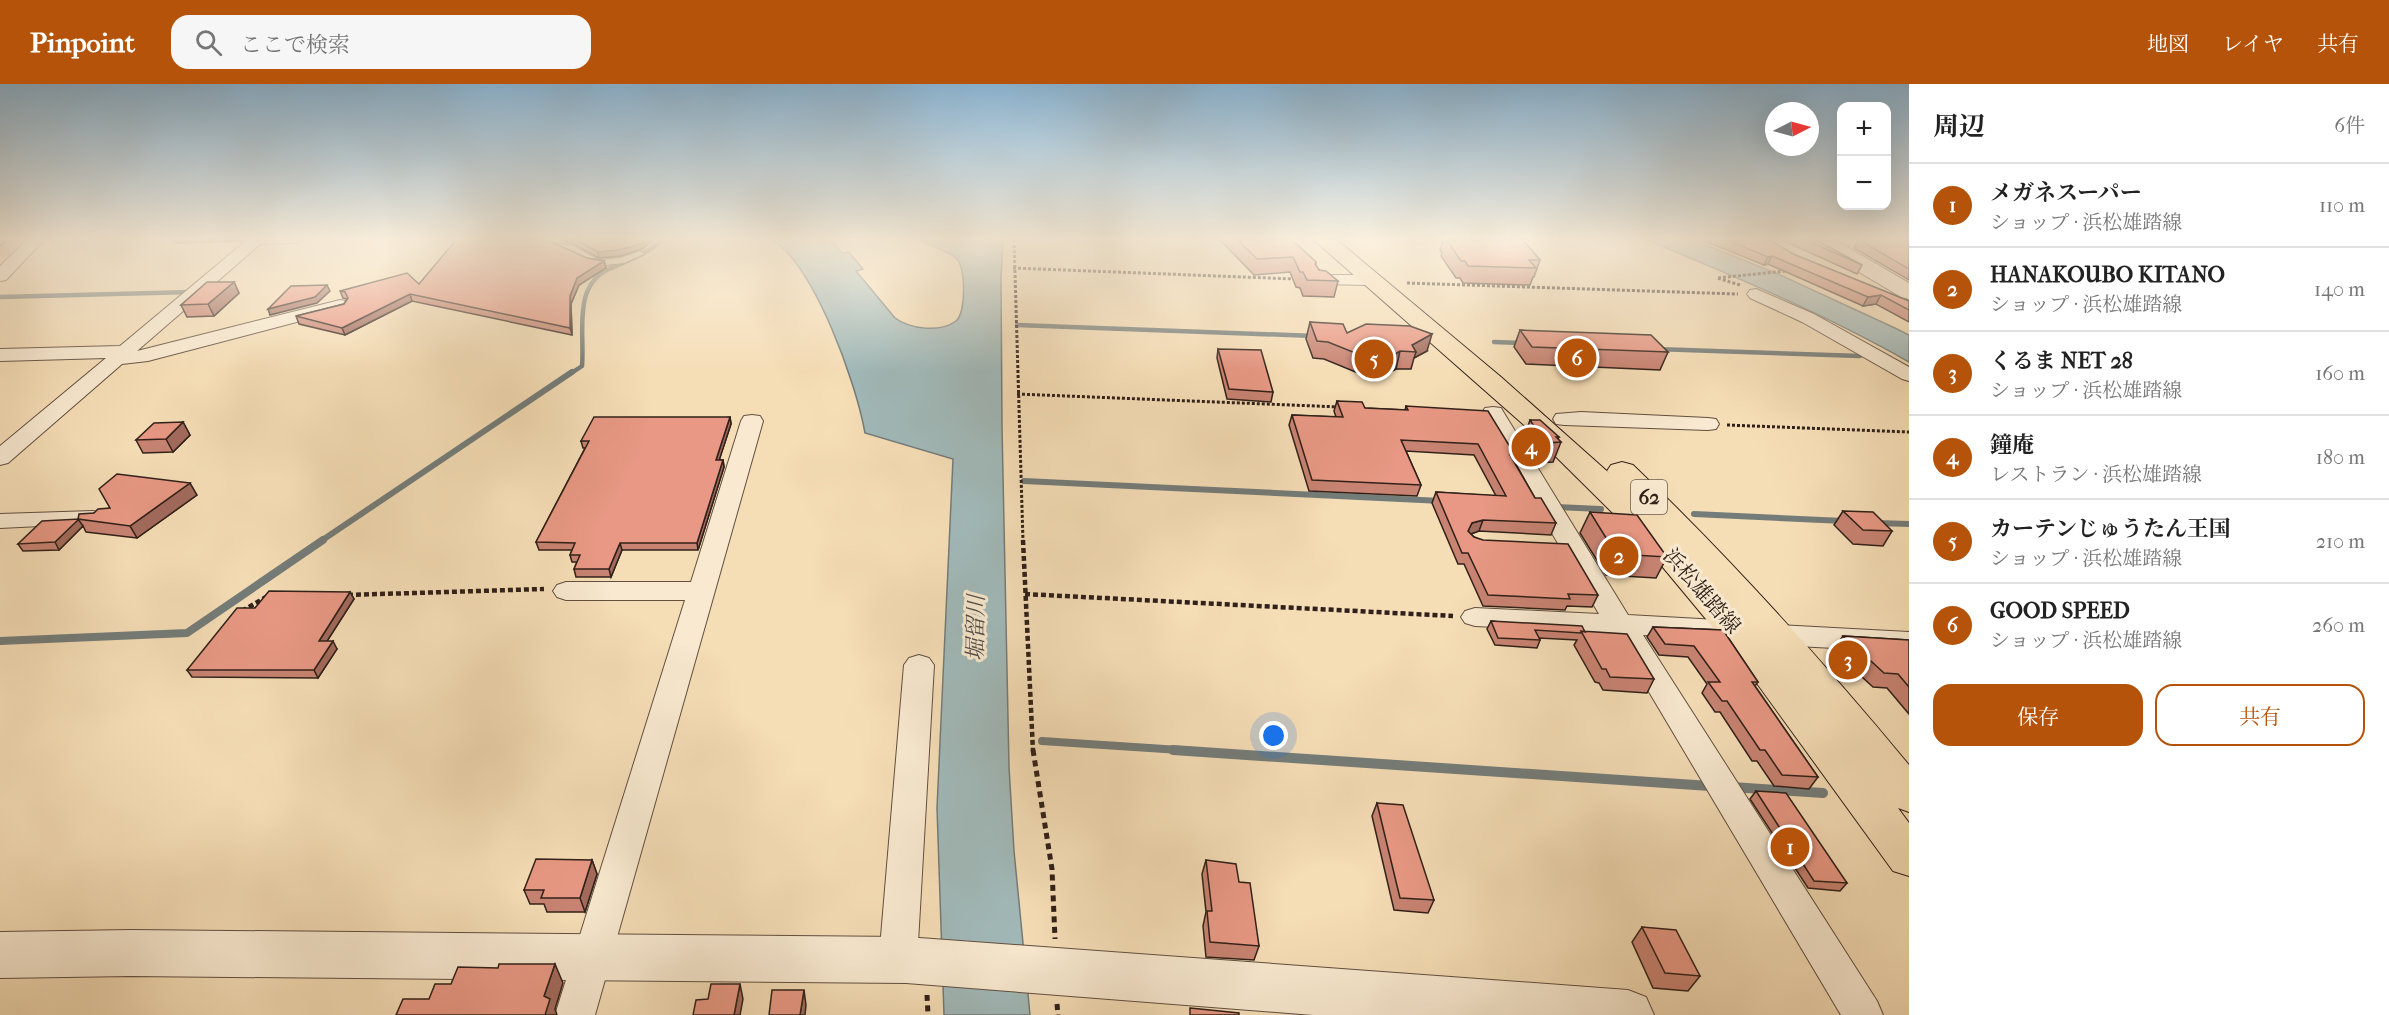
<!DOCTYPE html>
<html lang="ja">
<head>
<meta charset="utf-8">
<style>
  :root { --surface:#fff; --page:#f6f6f6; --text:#222; --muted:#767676; --line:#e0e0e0; --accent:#b45309 }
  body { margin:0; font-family:"IM FELL French Canon","Noto Serif JP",serif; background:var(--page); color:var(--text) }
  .controls { position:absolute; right:18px; top:18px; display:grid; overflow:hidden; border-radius:12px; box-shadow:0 6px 24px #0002 }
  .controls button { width:54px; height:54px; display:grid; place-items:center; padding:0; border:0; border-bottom:2px solid var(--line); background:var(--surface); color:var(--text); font:30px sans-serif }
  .compass { position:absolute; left:1765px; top:18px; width:54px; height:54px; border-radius:50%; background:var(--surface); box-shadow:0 6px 24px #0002; rotate:84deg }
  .you { position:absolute; left:1274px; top:652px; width:21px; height:21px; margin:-15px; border:4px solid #fff; border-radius:50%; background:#1a73e8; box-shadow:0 0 0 9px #1a73e833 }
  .badge { display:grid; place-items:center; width:39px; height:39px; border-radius:50%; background:var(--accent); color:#fff; font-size:20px; font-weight:700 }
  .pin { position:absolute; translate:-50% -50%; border:3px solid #fff; box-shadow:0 2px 6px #0006 }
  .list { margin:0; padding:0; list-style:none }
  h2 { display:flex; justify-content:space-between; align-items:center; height:78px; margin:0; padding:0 24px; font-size:26px }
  h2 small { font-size:20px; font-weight:400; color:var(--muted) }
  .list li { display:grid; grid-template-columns:39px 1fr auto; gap:18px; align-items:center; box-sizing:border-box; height:84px; padding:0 24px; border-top:2px solid var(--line) }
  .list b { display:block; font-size:22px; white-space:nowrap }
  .list p { margin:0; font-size:20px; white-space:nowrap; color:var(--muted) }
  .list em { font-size:20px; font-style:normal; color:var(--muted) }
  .actions { display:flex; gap:12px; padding:18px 24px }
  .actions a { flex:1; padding:14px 0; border:2px solid var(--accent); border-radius:18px; text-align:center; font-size:21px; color:var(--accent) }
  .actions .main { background:var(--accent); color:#fff }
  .icon { flex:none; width:33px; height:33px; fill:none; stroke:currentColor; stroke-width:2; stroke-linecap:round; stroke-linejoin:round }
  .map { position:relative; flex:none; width:1909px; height:931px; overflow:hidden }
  header { display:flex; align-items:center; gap:36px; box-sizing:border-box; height:84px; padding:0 30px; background:var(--accent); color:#fff }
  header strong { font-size:28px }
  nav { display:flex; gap:33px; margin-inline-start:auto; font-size:21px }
  .search { width:420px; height:54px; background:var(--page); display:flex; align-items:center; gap:15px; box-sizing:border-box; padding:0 21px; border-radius:18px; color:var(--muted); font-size:22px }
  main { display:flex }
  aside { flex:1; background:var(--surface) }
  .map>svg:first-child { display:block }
  .water { fill:#a1b9b9; stroke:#747c79; stroke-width:1.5 }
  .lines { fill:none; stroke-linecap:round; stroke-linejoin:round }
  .stream-far3 { stroke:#747c79; stroke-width:4.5 }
  .stream-far2 { stroke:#747c79; stroke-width:6 }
  .stream-far1 { stroke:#747c79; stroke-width:8 }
  .stream { stroke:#747c79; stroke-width:10 }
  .minor-tunnel { stroke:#ceb797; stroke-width:18; stroke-dasharray:18 9; stroke-linecap:butt }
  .service-casing { stroke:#614f40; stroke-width:2 }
  .minor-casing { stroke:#614f40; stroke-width:2 }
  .tertiary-casing { stroke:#614f40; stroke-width:2 }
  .primary-casing { stroke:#302019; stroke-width:2 }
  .path-far2 { stroke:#302019; stroke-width:3; stroke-dasharray:3 2; stroke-linecap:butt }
  .path-far1 { stroke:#302019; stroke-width:4.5; stroke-dasharray:5 3; stroke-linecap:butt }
  .path { stroke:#302019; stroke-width:5; stroke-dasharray:6 4.5; stroke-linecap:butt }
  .service { fill:#f8e9d0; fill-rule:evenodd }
  .minor { fill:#f8e9d0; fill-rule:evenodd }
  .tertiary { fill:#f8e9d0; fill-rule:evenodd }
  .primary { fill:#f5ddb6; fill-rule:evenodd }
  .rail { stroke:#302019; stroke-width:3; stroke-dasharray:8 8; stroke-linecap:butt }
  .wall { fill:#c88372; stroke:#302019; stroke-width:1.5 }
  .shaded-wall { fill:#a26a5c; stroke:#302019; stroke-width:1.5 }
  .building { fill:#e89884; stroke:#302019; stroke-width:1.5 }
  .labels { text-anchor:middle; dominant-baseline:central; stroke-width:6; stroke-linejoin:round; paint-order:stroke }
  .shield { fill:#f8e9d0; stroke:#6c5c50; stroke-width:1.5 }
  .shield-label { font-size:20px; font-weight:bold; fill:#302019 }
  .street-label { font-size:21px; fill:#302019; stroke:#f8e9d0 }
  .water-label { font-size:22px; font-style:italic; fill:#524e49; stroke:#f8e9d0 }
</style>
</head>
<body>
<header>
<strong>Pinpoint</strong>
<div class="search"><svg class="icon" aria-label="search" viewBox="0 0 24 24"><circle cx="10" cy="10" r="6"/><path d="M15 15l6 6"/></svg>ここで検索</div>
<nav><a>地図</a><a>レイヤ</a><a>共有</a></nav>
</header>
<main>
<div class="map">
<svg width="1909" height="931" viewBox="0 0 1909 931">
  <rect width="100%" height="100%" fill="#f5ddb6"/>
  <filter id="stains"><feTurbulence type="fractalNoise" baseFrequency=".00333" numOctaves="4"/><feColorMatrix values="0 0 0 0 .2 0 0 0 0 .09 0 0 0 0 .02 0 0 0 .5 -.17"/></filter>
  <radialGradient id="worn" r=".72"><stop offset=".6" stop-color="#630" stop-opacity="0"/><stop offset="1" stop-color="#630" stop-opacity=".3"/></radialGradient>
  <path class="water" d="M773 156H831L842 169 849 168 863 185 856 187 895 234C910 245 940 249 956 237 966 229 966 184 957 175 947 166 931 162 919 156H1003L1001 194 1002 343 1009 683 1014 767 1030 931H944L937 724 953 375 865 349C856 299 816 185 773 156Z
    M1647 156H1693L1778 190 1897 245 1909 251V278C1825 230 1736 193 1647 156Z"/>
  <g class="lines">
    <path class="stream-far3" d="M0 213 191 208
      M1017 241 1315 252
      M1494 258 1522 259
      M1656 265 1860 272
      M570 290 582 282C585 249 572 202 609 185 628 176 646 171 662 156"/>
    <path class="stream-far2" d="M1024 397 1442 417
      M1556 423 1601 425
      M1694 430 1844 437
      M1876 439 1909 440
      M321 457 572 288"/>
    <path class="stream-far1" d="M0 557 187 549 323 456
      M1042 657 1195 667"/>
    <path class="stream" d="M1173 666 1710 702
      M1732 703 1823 709"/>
    <path class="minor-tunnel" d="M0 164 9 163"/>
    <defs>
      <path id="service" d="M302 156 298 159 256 160 252 157Z
        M533 156 573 162 599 176 620 174 640 167 644 170 624 179 598 182 584 177 567 166 533 160Z"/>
      <path id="minor" d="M27 156H44L6 196 0 197V182Z
        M247 156H265L137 267 340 216 346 217 349 221 346 225 148 277 122 280 8 379 0 381V362L106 274 0 277V265L120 262Z
        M1323 191H1370L1376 192 1379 196 1376 200 1370 201 1317 200 1314 196 1317 192Z
        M1756 205 1814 230 1909 283V297L1902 295 1802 238 1750 214 1747 210 1750 206Z
        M1493 323 1501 324 1504 329 1628 531 1736 537 1746 539 1750 546 1746 553 1736 555 1643 551 1877 917 1883 931H1841L1614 549 1475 542 1465 539 1461 533 1465 527 1475 524 1599 530 1482 329 1485 324Z
        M1581 328 1708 334 1716 335 1719 340 1716 345 1708 346 1564 341 1556 340 1553 335 1556 330Z
        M752 331 760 332 763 337 595 931H555L685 516H566L557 513 553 507 557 501 566 498H691L741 337 744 332Z
        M93 427 102 429 105 434 102 439 0 444V430Z
        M1778 541 1909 548V568L1778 561 1768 558 1764 551 1768 544Z
        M919 571 929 574 934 581 917 876 912 888 898 894 884 888 879 876 904 581 909 574Z"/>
      <path id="tertiary" d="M1809 156H1835L1909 199V215L1901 213 1812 160Z
        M131 846 906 853 1628 906 1646 913 1654 931H1313L906 899 131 892 0 894V848Z"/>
      <path id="primary" d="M1314 156H1337L1501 293 1609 389 1607 387 1611 381 1622 378 1633 381C1731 475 1822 576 1909 681V728L1898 724 1909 739V792L1893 787 1740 576 1641 457 1524 341Z"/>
    </defs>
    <use href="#service" class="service-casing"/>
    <use href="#minor" class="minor-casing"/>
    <use href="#tertiary" class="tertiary-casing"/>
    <use href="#primary" class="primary-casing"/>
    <path class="path-far2" d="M1014 156 1023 457
      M1013 184 1295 195
      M1407 199 1738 210
      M1740 201 1717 194 1786 187
      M1017 310 1340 323
      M1727 341 1909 348"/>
    <path class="path-far1" d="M1023 456 1033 667
      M1025 510 1453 532
      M348 511 544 505
      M242 527 266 513"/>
    <path class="path" d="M1033 666 1052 785 1055 855
      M927 911 928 931
      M1057 920 1058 931"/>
    <use href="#service" class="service"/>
    <use href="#minor" class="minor"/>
    <use href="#tertiary" class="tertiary"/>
    <use href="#primary" class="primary"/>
    <path class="rail" d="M0 162 6 156"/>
  </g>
  <path class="wall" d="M170 156H244L242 157 175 159 174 157Z
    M561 156H653L642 165 620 172 599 174 574 160Z
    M1220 156H1292L1316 178V181L1319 186 1338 197 1334 213 1303 212 1300 204 1296 203 1290 188 1254 191Z
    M1443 156H1523L1540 176 1534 193H1533L1530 201 1463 199 1460 194H1456L1441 172 1442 169 1440 166Z
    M1702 156H1770L1793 170 1909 217V238L1876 220 1863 222 1768 180 1764 181Z
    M1782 156H1816L1862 181 1857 190Z
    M1858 156H1909V196L1854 164Z
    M587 174 604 177 606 184 579 201 571 220 572 251 412 217 345 251 299 240 296 232 344 220 347 215 343 214 340 207 419 200Z
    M234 198 239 209 214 232 187 233 181 221Z
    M1310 238 1347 249 1427 267 1414 274 1411 285H1396L1375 296 1324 275 1313 274 1306 255Z
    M1520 246 1668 268 1660 286 1526 280 1514 263Z
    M1218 265 1273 308 1271 318 1227 315 1217 274Z
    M1337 317 1365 324 1405 326 1406 322 1515 371 1513 375 1535 414 1556 439 1551 451 1479 447 1471 450 1474 453 1598 511 1592 523 1567 522 1565 526 1483 522 1464 480H1458L1432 419 1436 408 1496 412 1474 371 1406 367 1421 401 1417 412 1309 407 1289 341 1292 331 1336 333 1334 327Z
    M730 333 731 340 719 376H723L724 383 698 466H622L611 493H576L574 485 577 478H572L570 471 572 466H539L536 458 585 364H583L581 357Z
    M1530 336 1559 353 1558 355 1561 358 1553 378 1537 379 1523 356Z
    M183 338 190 351 173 368 143 369 136 356Z
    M197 411 137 454 86 448 83 442 59 466 23 467 18 460 94 429 110 424Z
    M1843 427 1892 447 1883 462 1853 460 1834 441Z
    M1590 428 1667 473 1656 494 1606 491 1580 449Z
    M350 508 354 515 327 557 337 565 318 594 192 593 187 586 255 524Z
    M1491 537 1585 548 1654 595 1647 609 1603 606 1599 599 1595 598 1574 561 1577 556 1539 554 1540 556 1537 564 1495 561 1487 545Z
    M1653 543 1723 546 1758 598 1755 602 1818 693 1809 705 1774 702 1757 677H1752L1720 628H1715L1702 609 1707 600 1688 573 1659 571 1647 553Z
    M1843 552 1909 556V630L1887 604 1873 603 1850 582H1846L1833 566Z
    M1756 707 1847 799 1840 807 1808 804 1750 715Z
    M1377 719 1434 816 1428 829 1394 826 1372 732Z
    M592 776 597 790 585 828H547L544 820H530L524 806Z
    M1206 776 1239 798 1259 862 1254 876 1206 873 1203 842 1206 828 1202 790Z
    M1642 843 1700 892 1688 907 1653 904 1632 858Z"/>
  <path class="shaded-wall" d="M645 156H653L642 165 620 172 599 174 598 168Z
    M1772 172 1768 180 1764 181 1768 173Z
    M604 177 606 184 579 201 571 220 572 251 570 244V212L577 194Z
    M234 198 239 209 214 232 208 220Z
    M327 201 330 207 317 219 270 231 268 225Z
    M410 210 412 217 345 251 342 244Z
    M1881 211 1876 220 1863 222 1868 213Z
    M1432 250 1427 267 1414 274 1416 268 1412 261Z
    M1400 267 1396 285 1375 296 1380 279Z
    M730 333 731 340 717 383 716 376Z
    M183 338 190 351 173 368 166 355Z
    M723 376 724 383 698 466 697 459Z
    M190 399 197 411 137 454 130 442Z
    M78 435 83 442 59 466 55 458Z
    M1483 436 1479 447 1468 451V447L1472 439Z
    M620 459 622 466 611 493 609 485Z
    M350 508 354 515 322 565 319 557Z
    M333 557 337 565 318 594 314 586Z
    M592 776 597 790 585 828 580 814Z
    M555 880 563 899 555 925 557 931H545L544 912Z
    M740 900 743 915 740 931H734Z
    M804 906 806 921 805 931H800Z"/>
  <path class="building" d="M456 156H547L587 174 604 177 577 194 570 212V244L410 210 342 244 296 232 344 220 348 214 345 208 340 207 407 189 419 200Z
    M576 156H645L641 160 618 166 598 168Z
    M1238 156H1292L1316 178 1315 180 1319 186 1326 187 1338 197 1307 196 1303 188H1300L1293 173 1257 175Z
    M1447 156H1523L1540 176H1529L1536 184 1468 182 1465 177H1461Z
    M1727 156H1770L1793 170 1909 217V226L1881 211 1868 213 1772 172 1768 173Z
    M1806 156H1816L1862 181Z
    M1859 156H1909V185Z
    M207 198H234L208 220 181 221Z
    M327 201 315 213 268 225 291 202Z
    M1310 238 1343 240 1347 249 1366 240 1410 242 1432 250 1412 261 1416 268 1400 267 1380 279 1328 258 1317 257Z
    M1520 246 1651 251 1668 268 1532 263Z
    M1218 265 1261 266 1273 308 1229 305Z
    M1337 317 1362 318 1365 324 1408 326 1406 322 1488 327 1515 371H1510L1535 414H1541L1556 439 1483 436 1472 439 1468 447 1474 453 1483 456 1568 460 1598 511 1568 510 1570 515 1488 511 1468 469H1462L1436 408 1506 412 1478 360 1401 356 1421 401 1312 396 1292 331 1343 333Z
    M594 333H730L716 376H723L697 459H620L609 485H574L580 471H570L575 459 536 458 589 357H581Z
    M1530 336H1540L1559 353H1556L1561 358 1545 359Z
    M183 338 166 355 136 356 154 339Z
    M117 390 190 399 130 442 78 435 79 430 94 429 98 425 110 424 99 405Z
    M1843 427 1873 428 1892 447 1863 446Z
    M1590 428 1637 431 1667 473 1616 470Z
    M79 435 55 458 18 460 42 437Z
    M269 507 350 508 319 557H333L314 586H187L237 524H255Z
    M1491 537 1582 542 1585 548 1581 547V549L1535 546 1540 556 1498 554Z
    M1653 543 1723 546 1758 598H1752L1818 693 1782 691 1765 666H1760L1727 617H1722L1708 598H1720L1694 562 1665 560Z
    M1581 547 1627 550 1654 595 1610 593 1606 585H1602Z
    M1843 552 1909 556V603L1898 590 1884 589 1861 568H1856Z
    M1756 707 1786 709 1847 799 1814 797Z
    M1377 719 1403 721 1434 816 1400 814Z
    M536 775 592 776 580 814H541L544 806H524Z
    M1206 776 1236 780 1239 798 1250 799 1259 862 1210 858 1207 827H1212Z
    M1642 843 1676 846 1700 892 1665 889Z
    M499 880H555L544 912 550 915 545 931H396L403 915H429L435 900H451L458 883 498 884Z
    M711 900H740L734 931H693L696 916 708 915Z
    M772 906H804L800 931H769Z
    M1190 924 1239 929V931H1190Z"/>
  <linearGradient id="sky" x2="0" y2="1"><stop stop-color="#8bb6d5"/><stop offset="0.54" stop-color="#faf0de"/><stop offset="1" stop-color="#faf0de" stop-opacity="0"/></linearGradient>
  <rect width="1909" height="287" fill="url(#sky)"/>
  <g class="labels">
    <rect class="shield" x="1631" y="396" width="36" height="34" rx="4.5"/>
    <g class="shield-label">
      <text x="1649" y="413">62</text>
    </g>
    <g class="street-label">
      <text transform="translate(1702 507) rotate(49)">浜松雄踏線</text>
    </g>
    <g class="water-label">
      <text transform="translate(976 544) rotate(-89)">堀留川</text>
    </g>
  </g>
  <rect width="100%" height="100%" filter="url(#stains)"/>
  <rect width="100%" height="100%" fill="url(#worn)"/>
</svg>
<div class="controls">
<button>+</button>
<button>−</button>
</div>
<svg class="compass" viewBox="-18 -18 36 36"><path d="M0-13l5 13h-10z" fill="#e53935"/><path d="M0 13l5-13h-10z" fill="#767676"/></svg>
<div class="you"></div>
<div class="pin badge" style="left:1790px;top:763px">1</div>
<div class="pin badge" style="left:1619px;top:472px">2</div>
<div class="pin badge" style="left:1848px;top:576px">3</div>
<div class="pin badge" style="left:1531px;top:363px">4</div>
<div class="pin badge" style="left:1374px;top:275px">5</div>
<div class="pin badge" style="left:1577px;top:274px">6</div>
</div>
<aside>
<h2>周辺<small>6件</small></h2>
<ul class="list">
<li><span class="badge">1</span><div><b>メガネスーパー</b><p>ショップ · 浜松雄踏線</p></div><em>110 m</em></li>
<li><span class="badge">2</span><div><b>HANAKOUBO KITANO</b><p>ショップ · 浜松雄踏線</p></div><em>140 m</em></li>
<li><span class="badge">3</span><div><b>くるま NET 28</b><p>ショップ · 浜松雄踏線</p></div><em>160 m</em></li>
<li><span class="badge">4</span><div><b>鐘庵</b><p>レストラン · 浜松雄踏線</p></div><em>180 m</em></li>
<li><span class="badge">5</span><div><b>カーテンじゅうたん王国</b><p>ショップ · 浜松雄踏線</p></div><em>210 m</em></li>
<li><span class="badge">6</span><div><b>GOOD SPEED</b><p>ショップ · 浜松雄踏線</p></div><em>260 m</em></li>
</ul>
<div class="actions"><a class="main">保存</a><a>共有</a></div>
</aside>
</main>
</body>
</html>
